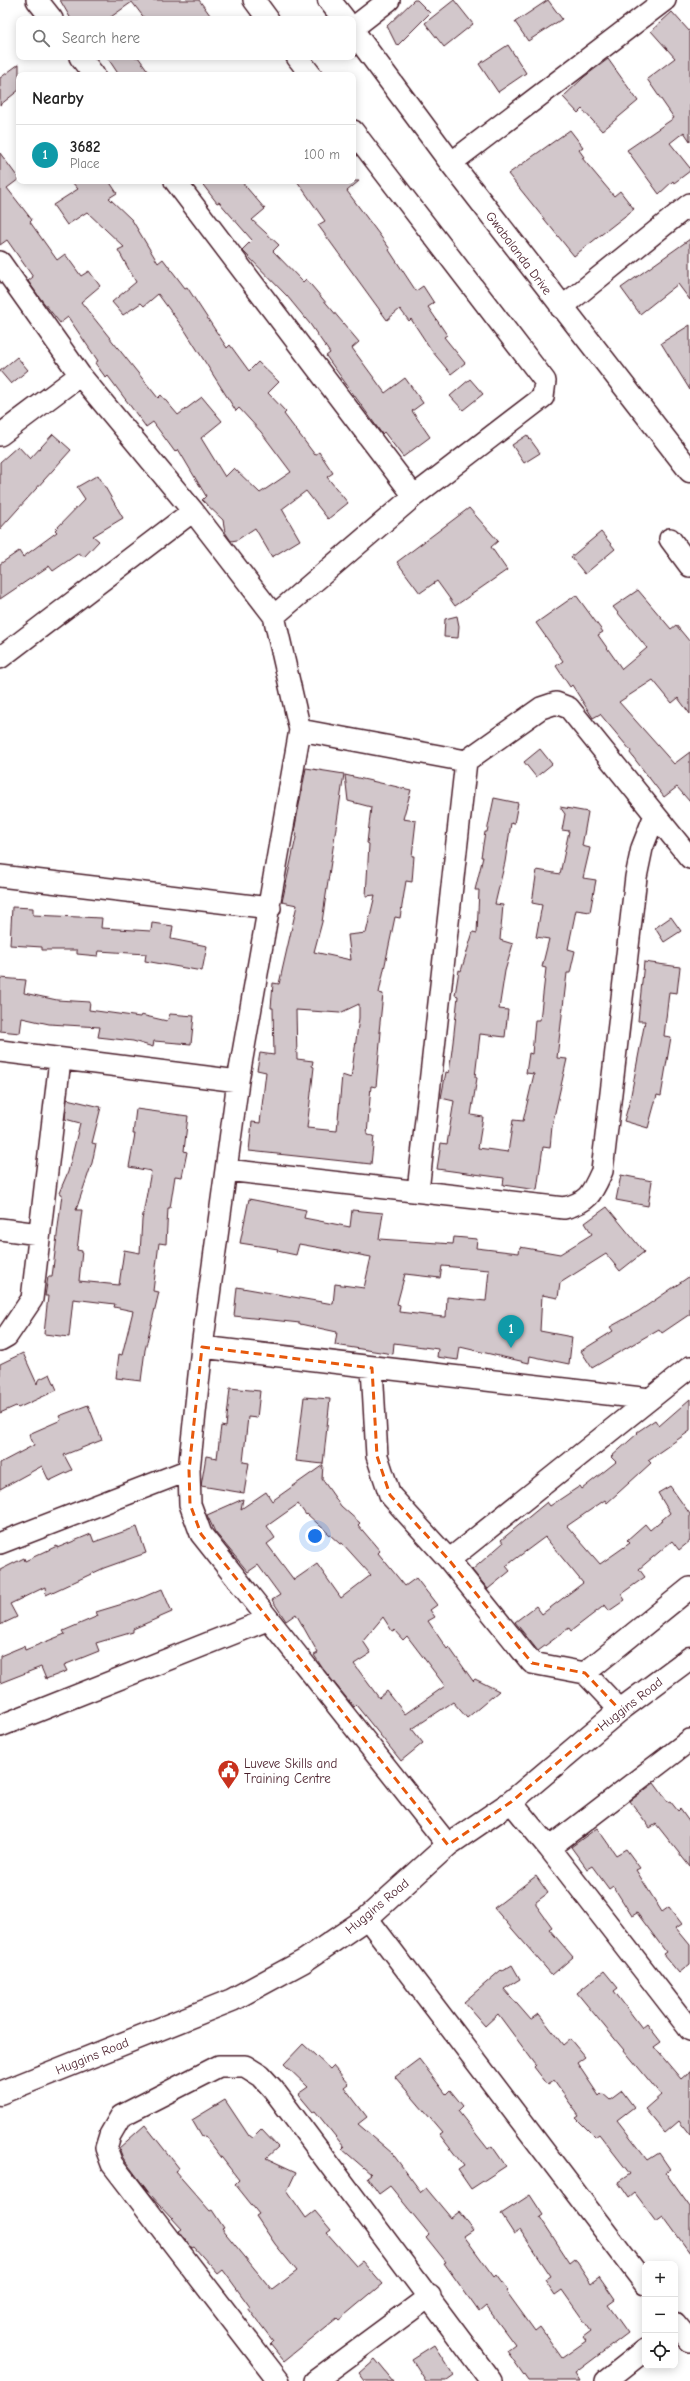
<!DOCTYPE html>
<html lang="en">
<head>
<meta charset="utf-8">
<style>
  :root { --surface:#fff; --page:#f2f2f2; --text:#222; --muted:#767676; --line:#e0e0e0; --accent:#2563eb }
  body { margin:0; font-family:"Comic Neue",sans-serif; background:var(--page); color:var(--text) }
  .controls { position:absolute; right:12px; bottom:12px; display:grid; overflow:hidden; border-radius:8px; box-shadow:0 2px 10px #0003 }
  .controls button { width:36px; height:36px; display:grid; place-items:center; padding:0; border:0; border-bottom:1px solid var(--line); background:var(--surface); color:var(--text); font:20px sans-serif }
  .you { position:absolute; left:315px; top:1536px; width:14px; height:14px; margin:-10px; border:3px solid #fff; border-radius:50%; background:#1a73e8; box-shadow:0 0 0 6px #1a73e833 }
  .badge { display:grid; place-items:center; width:26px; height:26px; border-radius:50%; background:var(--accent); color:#fff; font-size:13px; font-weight:700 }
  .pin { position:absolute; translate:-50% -33px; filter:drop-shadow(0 1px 2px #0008) }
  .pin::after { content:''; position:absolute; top:21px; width:14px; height:12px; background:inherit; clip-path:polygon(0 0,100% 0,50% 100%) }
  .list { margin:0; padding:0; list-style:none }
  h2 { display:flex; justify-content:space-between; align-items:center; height:52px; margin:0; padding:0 16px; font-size:17px }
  h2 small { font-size:13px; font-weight:400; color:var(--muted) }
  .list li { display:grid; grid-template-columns:26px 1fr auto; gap:12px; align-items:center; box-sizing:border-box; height:60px; padding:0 16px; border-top:1px solid var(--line) }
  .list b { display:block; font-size:15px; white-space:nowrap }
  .list p { margin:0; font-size:13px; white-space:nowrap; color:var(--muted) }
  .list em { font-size:13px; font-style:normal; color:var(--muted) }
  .icon { flex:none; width:22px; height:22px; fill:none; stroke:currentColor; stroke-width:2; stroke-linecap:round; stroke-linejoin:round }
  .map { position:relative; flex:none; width:690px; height:2381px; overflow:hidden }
  .search { position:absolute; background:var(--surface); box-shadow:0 2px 10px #0003; left:16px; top:16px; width:340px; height:44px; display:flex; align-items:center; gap:10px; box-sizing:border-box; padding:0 14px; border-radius:8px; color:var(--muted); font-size:15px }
  .panel { position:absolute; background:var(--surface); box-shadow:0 2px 10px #0003; left:16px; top:72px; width:340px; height:112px; border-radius:8px }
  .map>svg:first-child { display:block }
  .building { fill:#d2c7cb; stroke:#4a1f2b; fill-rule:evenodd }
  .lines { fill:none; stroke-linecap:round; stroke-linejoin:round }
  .street-casing { stroke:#4a1f2b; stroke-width:24 }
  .secondary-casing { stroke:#4a1f2b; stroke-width:25 }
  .street { stroke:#fff; stroke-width:21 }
  .secondary { stroke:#fff; stroke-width:22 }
  .marked { fill:none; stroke:#e8590c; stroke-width:3; stroke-dasharray:8 5; stroke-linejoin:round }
  .labels { text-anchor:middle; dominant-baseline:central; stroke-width:4; stroke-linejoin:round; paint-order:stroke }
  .street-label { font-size:13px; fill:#4a1f2b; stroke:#fff }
  .poi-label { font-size:13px; fill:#4a1f2b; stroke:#fff; text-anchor:start }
</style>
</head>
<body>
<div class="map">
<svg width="690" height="2381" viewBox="0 0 690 2381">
  <rect width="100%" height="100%" fill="#fff"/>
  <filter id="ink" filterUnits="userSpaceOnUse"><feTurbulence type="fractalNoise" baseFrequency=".025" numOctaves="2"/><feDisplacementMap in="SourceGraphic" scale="8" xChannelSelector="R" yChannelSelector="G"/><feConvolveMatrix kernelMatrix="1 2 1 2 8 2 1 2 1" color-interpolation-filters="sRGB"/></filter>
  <g filter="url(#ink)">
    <path class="building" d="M60 0H199L213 19H145L132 2 108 19H71Z
      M414 0H417L430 13 397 46 387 26Z
      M454 0 473 24 444 47 425 23Z
      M548 0 562 19 528 41 515 22Z
      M672 12 690 32V141L684 132 670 143 690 168V171L674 183 673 181 659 194 627 150 674 118 647 79 675 58 651 31Z
      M508 45 526 73 498 92 479 64Z
      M107 57H138L151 75H119Z
      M608 59 638 101 602 131 582 109 578 113 563 97 584 77Z
      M19 64V90L0 105V78Z
      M570 130 583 147 579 150 584 157 582 158 614 196 620 191 634 209 574 256 508 174Z
      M0 153 19 179 7 188 32 220 30 222 57 260 65 254 81 276 89 271 100 286 81 302 158 398 161 395 178 415 202 397 222 421 201 438 225 477 234 468 260 493 291 472 261 432 239 408 236 411 186 332 158 294 144 306 141 303 123 315 112 302 136 282 118 250 124 247 87 212 67 225 53 205 78 189 71 181H109L117 193 109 198 132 220 158 263 163 259 185 288 187 287 227 348 230 345 249 371 258 362 279 382 268 393 286 412 284 414 315 455 319 452 333 473 327 477 348 503 328 519 306 491 282 509 300 540 272 557 255 528 237 540 231 541 225 532 223 520 202 500 206 496 178 449 175 452 153 422 146 427 108 376 106 378 95 363 98 361 68 317 60 323 40 298 28 281 33 277 7 240 0 245Z
      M200 181H241L265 209 252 220 279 245 273 251 303 282 306 279 359 342 352 348 385 393 405 378 423 403 412 411 430 437 403 457 384 432 382 434 326 356 330 353 310 324 287 296 242 250 252 240 219 202 217 203Z
      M297 181H359L347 191 390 249 389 250 416 291 423 286 434 303 428 307 447 335 444 337 465 363 451 374 432 351 411 319 409 321 400 309 387 320 318 225 325 221Z
      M690 239V300L678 284 640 314 621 288Z
      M690 325V390L661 343Z
      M17 357 28 370 11 384 0 371Z
      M470 379 483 394 463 410 450 396Z
      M53 434 71 450 0 529V462L18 446 30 459Z
      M527 435 540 453 524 463 512 445Z
      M98 475 123 518 93 536 99 541 84 557 79 553 53 571 49 566 0 599V564L19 551 23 557 57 532 55 530 85 499 77 487Z
      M469 508 498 541 491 547 507 570 455 606 437 581 420 593 397 562Z
      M601 532 615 549 585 574 571 557Z
      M638 590 671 629 676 625 690 642V714L678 698 672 703 653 680 619 702 674 764 690 752V802L677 787 664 797 630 753 631 751 600 714 593 718 572 685 570 687 556 666 563 661 536 623 576 595 603 632 598 635 622 669 647 648 613 607Z
      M457 616 459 626 458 638 444 637 445 619Z
      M540 749 552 764 536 777 524 762Z
      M306 768 344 774 322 922 314 952 351 960 348 935 366 933 375 895 366 896 369 844 367 843 371 807 348 801 345 775 411 790 403 819 416 821 412 856H414L412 882 406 881 400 918 395 917 379 993 383 994 379 1032H381L376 1087 371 1086 367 1135 374 1136 371 1164 249 1151 252 1122 260 1123 266 1072 257 1070 260 1053 274 1055 273 1008H271L273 983 279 984 297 905 282 902 297 833 294 832ZM359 1004V1018L351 1078 342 1075 337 1131 307 1128 314 1067 312 1066 313 1061 297 1059 296 1010 340 1013Z
      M494 798 518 803 514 824 511 823 505 862 495 904 503 905 500 940 513 944 505 971 499 1009 508 1010 505 1037 480 1034 475 1077 477 1078 471 1115 483 1117 478 1148 508 1152 513 1120 523 1121 534 1074 526 1073 529 1053 532 1054 535 1020H540L546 968 542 967 549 939 536 937 542 905 532 903 537 870 560 874 569 831 562 830 565 814 560 807 588 812 582 846 590 848 583 878 596 880 590 912 576 910 568 949 575 951 570 973H567L557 1058 567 1059 552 1126 550 1148 543 1147 537 1190 503 1185 504 1178 437 1169 441 1143 447 1144 454 1101 441 1098 446 1072 449 1073 453 1042 458 996 455 995 459 970 461 971 473 932 477 933 479 890H475L483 857H481L485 832H487Z
      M12 907 33 908V915L102 918 101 928 151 931 152 923 173 926 171 939 207 946 202 971 145 961 146 954 99 951 98 956 77 954V950H42V947L10 945Z
      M671 917 681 931 664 942 655 928Z
      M644 962 680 967 677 993 669 992 664 1036 671 1037 661 1096 657 1095 648 1128 624 1121 630 1100 645 1021H638Z
      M0 978 26 980 24 993 57 1000 90 1002 89 1010 140 1017 141 1015 167 1021 170 1014 194 1016 191 1044 154 1041 153 1047 133 1041 98 1037 100 1027 49 1024 22 1018 20 1033 0 1031Z
      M67 1099 101 1107 92 1143 96 1144 92 1163 76 1210H82L77 1250 82 1251 79 1281 119 1285 124 1250 140 1253 142 1220 151 1171 129 1167 135 1134H133L136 1109 188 1116 184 1151 187 1152 182 1177 175 1176 170 1208H168L166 1244 159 1243 153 1291 159 1292 145 1350 141 1381 116 1378 119 1354 122 1355 133 1311 114 1307 115 1304 73 1299 69 1337 44 1334 48 1296H45L48 1277H52L62 1194 59 1193 68 1172 80 1123 65 1119Z
      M621 1175 652 1181 648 1206 616 1200Z
      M249 1199 306 1210 304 1218 350 1227 352 1210 383 1213 379 1239 453 1244 454 1237 477 1239 476 1248 519 1253 520 1247 560 1254 592 1234 585 1223 607 1207 644 1252 620 1271 606 1254 560 1283 558 1298 542 1295 540 1331 572 1337 569 1364 530 1356 529 1363 460 1347 458 1360 437 1357 438 1349 394 1343 393 1354 335 1345 337 1332 300 1324V1323L234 1316 237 1287 333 1304 335 1284 364 1288 371 1257 299 1244 296 1255 277 1251 278 1249 240 1243ZM442 1266 489 1270 486 1301 447 1297 446 1317H443L399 1312 400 1305 397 1304 405 1274 440 1278Z
      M690 1276V1314L662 1333 659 1329 592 1368 581 1351 613 1331 610 1327 639 1311Z
      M23 1353 37 1384 38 1380 50 1374 57 1390 18 1408 16 1406 0 1413V1364Z
      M230 1388 260 1391 257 1418 248 1417 243 1462 249 1463 244 1493 201 1486 206 1456 217 1458 221 1426 226 1427Z
      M304 1397 330 1399 323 1464 296 1461Z
      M690 1399V1431L648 1460 651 1463 607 1503 605 1500 567 1526 600 1564 630 1543 627 1540 645 1524 650 1530 670 1513 658 1493 670 1486 690 1514V1541L679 1550 672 1541 639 1569 645 1577 621 1594 625 1600 609 1611 605 1605 571 1631 569 1628 538 1651 515 1622 536 1606 542 1614 583 1583 545 1537 506 1566 510 1571 488 1589 472 1570 503 1543 501 1540 547 1502 550 1506 580 1486 582 1489 616 1462 611 1457 638 1433 637 1432 655 1420 659 1426Z
      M88 1405 102 1440 64 1455 72 1470 49 1481 42 1466 0 1489V1463L34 1445 29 1434 61 1420 59 1416Z
      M323 1465 322 1479 341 1506 360 1523 358 1525 380 1551 378 1553 405 1586 416 1578 437 1605 430 1610 435 1617 428 1621 447 1649 449 1647 473 1681 475 1679 499 1691 467 1718 453 1702 412 1729 423 1743 401 1761 356 1705 354 1707 323 1669 314 1655 318 1653 296 1614 286 1621 272 1600 280 1595 258 1565 248 1572 215 1532 207 1515 243 1499 241 1509 266 1492 272 1501ZM298 1504 306 1515 307 1514 340 1544 342 1543 371 1575 341 1598 317 1564 294 1580 267 1544 275 1538 267 1526ZM383 1617 392 1631 394 1630 403 1640 407 1636 445 1686 405 1714 387 1691 379 1698 354 1664 371 1653 363 1641Z
      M137 1527 146 1553 104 1568 46 1595 45 1587 10 1604 17 1617 0 1625V1570L24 1558 25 1561 57 1546V1548L91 1534 94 1542Z
      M162 1589 172 1612 133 1629V1632L96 1643 99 1651 64 1665 67 1671 46 1679 41 1667 0 1683V1656L24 1646 25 1650 65 1634 63 1631 98 1616 96 1612 139 1599Z
      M654 1783 668 1802 670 1801 678 1811 680 1809 690 1823V1867L656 1824 650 1828 630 1801Z
      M597 1828 616 1855 626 1849 640 1868 636 1870 662 1912 669 1907 682 1924 676 1928 690 1945V1964L679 1973 663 1954 666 1952 637 1913 632 1916 613 1886 609 1889 592 1866 587 1869 571 1847Z
      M536 1876 548 1893 536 1902V1905L552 1927 549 1929 573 1957 552 1975 494 1908Z
      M512 1965 520 1979 504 1989 531 2020 539 2014 563 2045 570 2039 585 2057 577 2063 599 2096 602 2093 610 2100 622 2091 634 2107 617 2120 648 2160 659 2153 670 2169 665 2172 690 2207V2253L663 2216 656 2221 635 2193 629 2198 618 2182 630 2174 599 2134 595 2137 576 2118 579 2116 554 2081 548 2085 534 2067 536 2065 498 2014 485 2026 464 2002 501 1970 502 1971Z
      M604 1971 618 1988 614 1991 642 2028 647 2024 661 2042 654 2047 681 2079 690 2071V2135L679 2121 665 2133 645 2109 661 2095 577 1993Z
      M303 2044 330 2069 333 2066 348 2084 344 2087 367 2117 358 2124 392 2153 421 2192 426 2188 451 2218 459 2212 473 2230 464 2236 494 2277 496 2275 507 2290 506 2291 535 2331 540 2327 562 2358 586 2341 583 2337 591 2331 562 2290 555 2295 545 2280 551 2276 520 2230 514 2234 501 2214 530 2195 543 2215 540 2217 570 2263 575 2259 591 2283 599 2277 615 2300 608 2305 628 2333 575 2373 580 2381H528L507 2351 515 2345 486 2306 479 2312 444 2263 446 2262 426 2237 429 2234 390 2186 379 2194 367 2177 371 2174 342 2149 344 2147 315 2111 313 2112 298 2094 308 2087 284 2064Z
      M419 2059 446 2094 450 2090 463 2106 458 2111 488 2149 492 2146 506 2166 471 2189 458 2170 464 2166 439 2134 442 2132 395 2077Z
      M225 2100 249 2136 252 2138 261 2129 278 2147 266 2158 296 2172 287 2191 306 2218 315 2211 331 2230 327 2233 356 2266 362 2261 382 2284 339 2320 337 2318 284 2361 270 2344 273 2341 248 2308 250 2307 223 2270 218 2274 194 2247 192 2248 179 2231 182 2229 149 2193 123 2158 119 2148 145 2125 179 2168 175 2171 210 2211 212 2210 224 2228 222 2229 272 2290 297 2271 275 2244 256 2216 259 2214 235 2184 239 2180 205 2136 202 2137 192 2120Z
      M434 2345 454 2376 447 2381H426L412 2359Z
      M375 2359 393 2381H365L359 2373Z"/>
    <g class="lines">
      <defs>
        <path id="street" d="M37 0 52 19
          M254 0 268 19
          M353 28 389 0
          M80 57 94 75
          M297 57 311 75
          M451 163 665 0
          M175 181 414 496
          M0 262 80 375 193 511 274 616 300 730 238 1081 202 1347 189 1470 190 1504 201 1534 448 1845
          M561 308 690 204
          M0 435 80 375
          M670 539 690 566
          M274 616 414 496 543 397 545 381 353 131
          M0 658 193 511
          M300 730 466 761 541 708 556 703 569 708 690 858
          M0 876 270 908
          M0 1051 238 1081
          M226 1170 564 1208C589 1202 592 1193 602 1171L636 877 642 848 655 815
          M418 1191 466 761
          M0 1229 39 1234
          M0 1340 7 1336 32 1299 60 1060
          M202 1347 650 1399
          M372 1368 377 1456 390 1495 449 1560 532 1663 585 1673 620 1710
          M0 1543 189 1470
          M449 1560 690 1367
          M585 1673 690 1588
          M0 1726 267 1620
          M511 1802 549 1848 690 2030
          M549 1848 690 1740
          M367 1918 645 2284
          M675 2323 690 2341
          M279 2381 112 2164 106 2148 110 2135 121 2116 219 2066H245L261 2076 273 2089 491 2381
          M315 2381 430 2296
          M606 2381 645 2350"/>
        <path id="secondary" d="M329 0 344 19
          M353 31 451 163 690 471
          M0 2093 232 2000 304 1961 367 1918 448 1845 511 1802 620 1710 690 1658"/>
      </defs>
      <use href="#street" class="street-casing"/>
      <use href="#secondary" class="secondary-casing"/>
      <use href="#street" class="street"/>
      <use href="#secondary" class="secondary"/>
    </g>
  </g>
  <path class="marked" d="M202 1347 372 1368 377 1456 390 1495 449 1560 532 1663 585 1673 620 1710 511 1802 448 1845 201 1534 190 1504 189 1470Z"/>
  <defs>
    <symbol id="civic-pin" viewBox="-11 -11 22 30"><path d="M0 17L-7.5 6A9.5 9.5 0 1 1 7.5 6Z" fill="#c8321e" stroke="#fff"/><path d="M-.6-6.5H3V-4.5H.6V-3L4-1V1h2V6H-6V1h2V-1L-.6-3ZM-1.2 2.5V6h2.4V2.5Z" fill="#fff"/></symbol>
  </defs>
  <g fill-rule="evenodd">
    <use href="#civic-pin" x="216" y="1758" width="25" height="34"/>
  </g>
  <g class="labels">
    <g class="street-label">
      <text transform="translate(519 253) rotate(53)">Gwabalanda Drive</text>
      <text transform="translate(630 1704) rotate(-38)">Huggins Road</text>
      <text transform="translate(377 1906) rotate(-40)">Huggins Road</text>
      <text transform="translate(92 2056) rotate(-22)">Huggins Road</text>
    </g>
    <g class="poi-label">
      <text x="244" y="1763">Luveve Skills and<tspan x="244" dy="15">Training Centre</tspan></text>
    </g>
  </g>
</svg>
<div class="controls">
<button>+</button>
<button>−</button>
<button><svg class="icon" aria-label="locate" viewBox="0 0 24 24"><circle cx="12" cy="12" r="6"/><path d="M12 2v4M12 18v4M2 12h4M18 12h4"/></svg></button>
</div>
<div class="you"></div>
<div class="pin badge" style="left:511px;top:1348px;background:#0f9aa8">1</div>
<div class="search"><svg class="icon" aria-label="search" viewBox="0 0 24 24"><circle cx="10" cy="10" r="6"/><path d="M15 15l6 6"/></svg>Search here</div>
<section class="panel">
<h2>Nearby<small></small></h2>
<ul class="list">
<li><span class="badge" style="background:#0f9aa8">1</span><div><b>3682</b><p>Place</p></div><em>100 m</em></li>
</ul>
</section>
</div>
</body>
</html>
